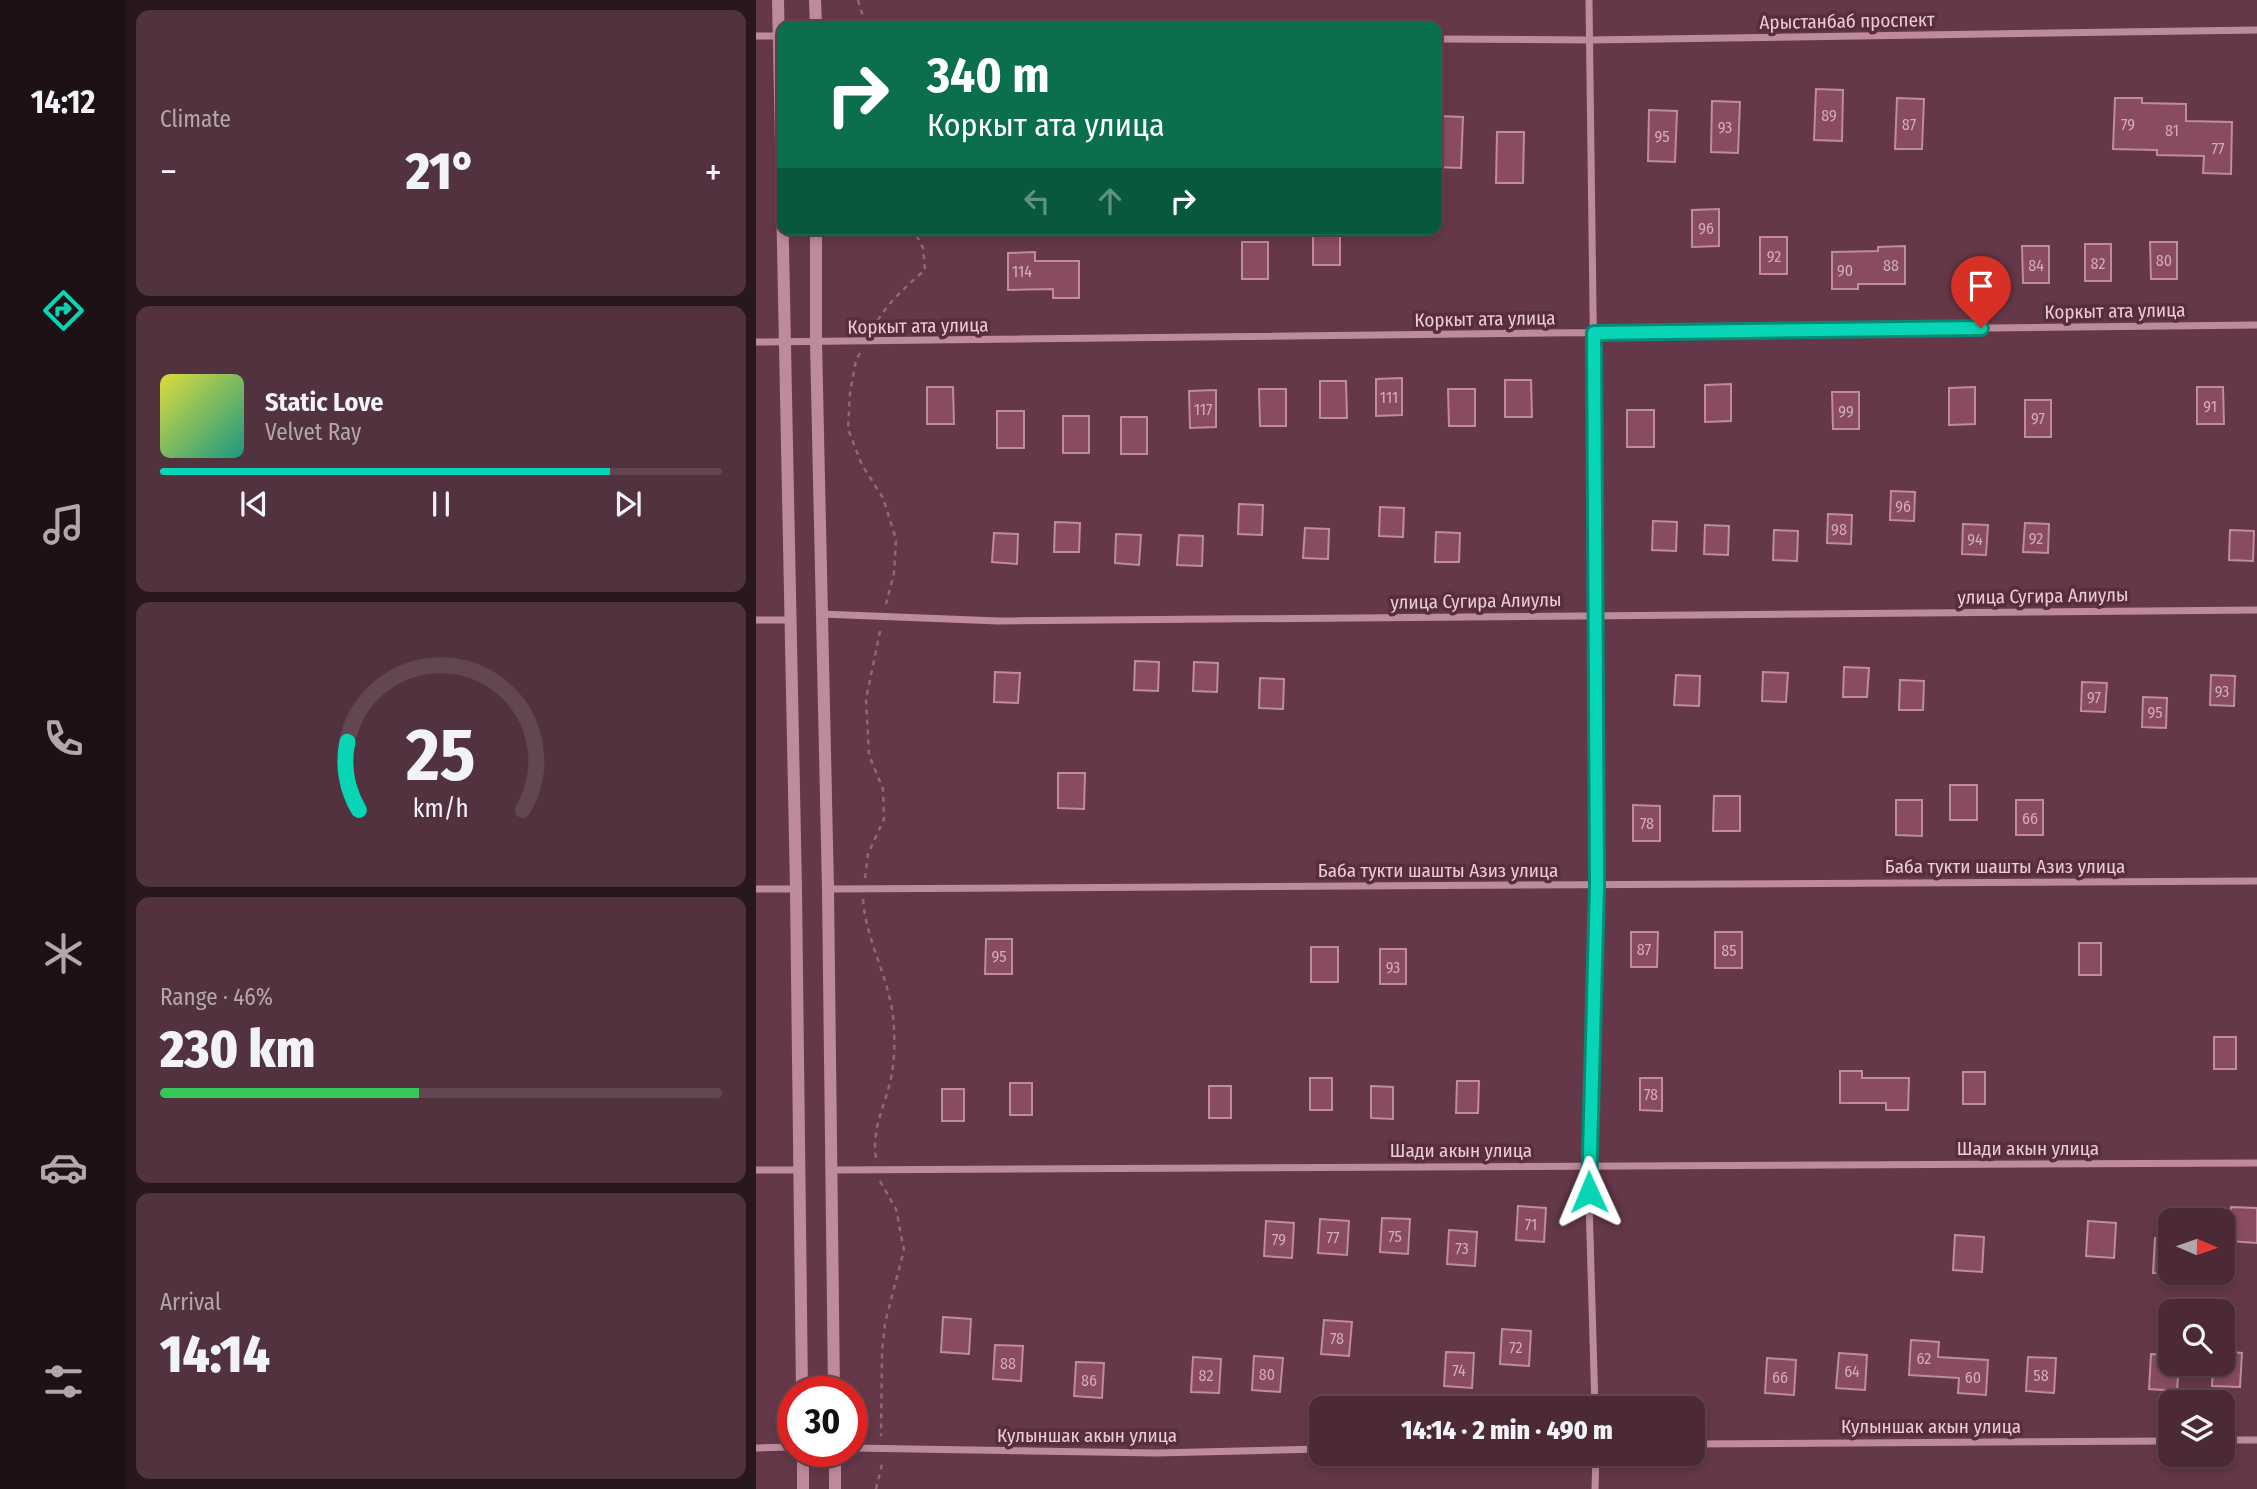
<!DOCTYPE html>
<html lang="en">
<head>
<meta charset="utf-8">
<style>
	:root { --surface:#4b2a36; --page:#52323e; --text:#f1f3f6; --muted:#b2a7ad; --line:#624651; --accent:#08d5b5 }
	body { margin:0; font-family:"Fira Sans Condensed",sans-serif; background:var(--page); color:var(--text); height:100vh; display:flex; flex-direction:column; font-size:26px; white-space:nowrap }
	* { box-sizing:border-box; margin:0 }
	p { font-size:23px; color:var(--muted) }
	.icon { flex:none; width:38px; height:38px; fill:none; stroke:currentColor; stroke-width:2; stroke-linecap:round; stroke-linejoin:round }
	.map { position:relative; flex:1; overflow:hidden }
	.sheet { display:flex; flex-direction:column; gap:10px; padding:10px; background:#29171e; width:630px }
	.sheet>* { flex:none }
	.top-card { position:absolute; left:21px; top:21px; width:665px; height:214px; border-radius:14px; box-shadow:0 4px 10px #0003,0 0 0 2px var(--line); background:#0b6e4f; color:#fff; overflow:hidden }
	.needle { width:46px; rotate:92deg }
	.controls { position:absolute; left:1402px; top:1208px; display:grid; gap:14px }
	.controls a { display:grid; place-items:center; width:77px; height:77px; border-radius:14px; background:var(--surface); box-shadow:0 4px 10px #0003,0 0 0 2px var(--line); font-size:35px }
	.speed { position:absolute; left:21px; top:1376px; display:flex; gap:14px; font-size:35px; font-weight:700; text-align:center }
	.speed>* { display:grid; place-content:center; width:91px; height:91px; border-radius:50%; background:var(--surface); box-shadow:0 4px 10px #0003,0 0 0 2px var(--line); line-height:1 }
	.speed .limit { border:10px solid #d22; background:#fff; color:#111 }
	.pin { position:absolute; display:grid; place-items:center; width:60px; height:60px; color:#fff; margin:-72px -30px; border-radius:50% 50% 50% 0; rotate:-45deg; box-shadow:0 0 7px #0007 }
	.pin .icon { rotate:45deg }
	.me { position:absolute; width:77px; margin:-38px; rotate:359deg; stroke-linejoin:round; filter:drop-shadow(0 0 5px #0008) }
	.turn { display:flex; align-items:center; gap:24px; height:147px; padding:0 35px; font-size:32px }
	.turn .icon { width:91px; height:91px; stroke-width:2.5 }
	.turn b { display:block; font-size:49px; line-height:60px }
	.lanes { display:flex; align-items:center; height:66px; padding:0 35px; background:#0003; justify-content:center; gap:35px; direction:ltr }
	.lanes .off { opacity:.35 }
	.big { font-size:52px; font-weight:800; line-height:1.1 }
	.sheet .widget { flex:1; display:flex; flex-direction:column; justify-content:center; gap:10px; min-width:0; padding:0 24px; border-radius:14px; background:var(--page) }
	.sheet .dial { align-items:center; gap:0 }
	.dial svg { height:182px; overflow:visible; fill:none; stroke:var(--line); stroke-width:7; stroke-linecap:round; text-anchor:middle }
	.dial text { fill:var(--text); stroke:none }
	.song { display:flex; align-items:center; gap:21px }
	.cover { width:84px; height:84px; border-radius:10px; background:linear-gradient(135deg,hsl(60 70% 55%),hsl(170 70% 35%)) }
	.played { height:7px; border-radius:4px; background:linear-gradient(90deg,var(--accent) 80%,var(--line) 80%) }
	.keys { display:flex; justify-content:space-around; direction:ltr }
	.heat { display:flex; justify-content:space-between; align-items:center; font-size:38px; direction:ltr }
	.charge { height:10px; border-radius:5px; background:linear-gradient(90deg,#34c759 46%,var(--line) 0) }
	.trip { position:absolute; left:553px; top:1396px; width:396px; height:70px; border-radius:14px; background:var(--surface); box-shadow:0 4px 10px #0003,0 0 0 2px var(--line); font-weight:800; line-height:70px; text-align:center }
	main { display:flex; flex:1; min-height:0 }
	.tab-bar { display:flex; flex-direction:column; width:126px; justify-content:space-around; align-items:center; background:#1e1116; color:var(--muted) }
	.tab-bar .icon { width:49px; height:49px }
	.tab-bar .active { color:var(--accent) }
	.tab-bar b { font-size:32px; color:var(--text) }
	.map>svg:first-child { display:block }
	.building { fill:#884b62; stroke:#bf8b9d; stroke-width:2 }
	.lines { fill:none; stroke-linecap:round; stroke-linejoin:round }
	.path { stroke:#8f6876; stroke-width:2.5; stroke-dasharray:5 5; stroke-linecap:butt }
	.minor { stroke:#be8b9c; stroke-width:7 }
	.tertiary { stroke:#be8b9c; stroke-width:12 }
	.route-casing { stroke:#058a76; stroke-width:18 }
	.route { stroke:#08d5b5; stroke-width:12 }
	.labels { text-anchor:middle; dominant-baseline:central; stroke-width:7; stroke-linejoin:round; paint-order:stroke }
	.number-label { font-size:16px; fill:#d1acb8 }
	.street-label { font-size:19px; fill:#e9cdd5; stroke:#592d3e }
</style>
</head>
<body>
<main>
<nav class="tab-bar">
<b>14:12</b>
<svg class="icon active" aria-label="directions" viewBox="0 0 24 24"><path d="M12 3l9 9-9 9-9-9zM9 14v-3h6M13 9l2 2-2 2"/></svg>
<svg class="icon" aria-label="music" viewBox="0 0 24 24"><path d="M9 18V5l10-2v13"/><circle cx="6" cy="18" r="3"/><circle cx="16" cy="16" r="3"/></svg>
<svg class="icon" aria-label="phone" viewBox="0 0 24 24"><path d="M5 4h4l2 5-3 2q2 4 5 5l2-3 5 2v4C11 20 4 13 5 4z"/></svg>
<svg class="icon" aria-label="climate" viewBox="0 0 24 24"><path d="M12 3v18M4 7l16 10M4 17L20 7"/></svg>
<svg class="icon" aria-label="car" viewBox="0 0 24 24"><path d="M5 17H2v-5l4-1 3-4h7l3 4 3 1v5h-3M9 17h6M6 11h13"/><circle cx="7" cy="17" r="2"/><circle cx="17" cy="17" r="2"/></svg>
<svg class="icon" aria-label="filters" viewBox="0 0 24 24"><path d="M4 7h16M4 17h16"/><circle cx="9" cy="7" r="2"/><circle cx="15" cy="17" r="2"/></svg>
</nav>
<section class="sheet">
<div class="widget"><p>Climate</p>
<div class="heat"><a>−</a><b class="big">21°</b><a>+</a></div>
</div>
<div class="widget">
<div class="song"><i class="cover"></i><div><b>Static Love</b><p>Velvet Ray</p></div></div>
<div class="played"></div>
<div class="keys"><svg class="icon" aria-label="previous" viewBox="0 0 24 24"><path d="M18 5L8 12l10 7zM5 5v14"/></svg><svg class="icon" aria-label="pause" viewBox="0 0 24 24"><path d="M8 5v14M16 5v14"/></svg><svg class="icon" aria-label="next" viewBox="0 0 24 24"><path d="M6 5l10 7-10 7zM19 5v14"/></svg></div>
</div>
<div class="widget dial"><svg viewBox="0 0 100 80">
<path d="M14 69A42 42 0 1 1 86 69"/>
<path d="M14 69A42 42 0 0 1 9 39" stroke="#08d5b5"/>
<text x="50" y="56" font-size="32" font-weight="700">25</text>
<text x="50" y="72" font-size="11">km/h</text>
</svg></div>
<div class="widget"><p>Range · 46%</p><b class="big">230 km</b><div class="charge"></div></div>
<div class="widget"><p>Arrival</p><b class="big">14:14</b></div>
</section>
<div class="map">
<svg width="1501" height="1489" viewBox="0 0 1501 1489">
	<rect width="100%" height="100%" fill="#643848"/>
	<!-- building -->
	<path class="building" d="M1060 89 1087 90 1086 141 1058 140Z
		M1141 98 1168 99 1166 149H1139Z
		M1359 98H1386V103L1430 104V121L1476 122 1475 174 1447 173 1448 156 1401 155V150L1357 149Z
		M956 101 984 102 982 153 955 152Z
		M893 110 921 111 919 162 892 161Z
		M681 116 707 117 705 168 681 167Z
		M741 132H768L767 183H740Z
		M963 209V246L936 247V210Z
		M557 229H584V265H557Z
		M1004 237H1031V274H1004Z
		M486 242H512V279H486Z
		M1394 242H1421V279H1395Z
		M1329 244H1355V281H1329Z
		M1149 246V284H1102V289H1076V252L1122 251V247Z
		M1266 246H1293V283H1267Z
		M279 252V261H323V298H297V289L252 290V253Z
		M646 378V415L620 416V379Z
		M749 380H775L776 417H749Z
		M564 381H590L591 418H564Z
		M975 384V421L949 422V385Z
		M171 387H197L198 424H171Z
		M1219 387V424L1193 425V388Z
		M1441 387H1467L1468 424H1441Z
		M503 389H530V426H504Z
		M692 389H719V426H693Z
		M460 390V427L434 428 433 391Z
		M1076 392H1103V429H1077Z
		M1269 400H1295V437H1269Z
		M871 410H898V447H871Z
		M241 411H268V448H241Z
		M307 416H333V453H307Z
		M365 417H391V454H365Z
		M1135 491 1159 492 1158 521 1134 520Z
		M483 504 507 505 506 535 482 534Z
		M624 507 648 508 647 537 623 536Z
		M1072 514 1096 515 1095 544 1071 543Z
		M897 521 921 522 920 551 896 550Z
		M299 522 324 523 323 552H298Z
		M1269 523 1293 524 1292 553 1267 552Z
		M1207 524 1232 525 1230 555 1206 554Z
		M949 525 973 526 972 555 948 554Z
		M549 528 573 529 572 559 547 558Z
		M1018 530 1042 531 1041 561 1017 560Z
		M1474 530 1498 531 1497 561 1473 560Z
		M680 532 704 533 703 562H679Z
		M238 533 262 534 261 564 236 562Z
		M360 534 385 535 383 565 359 563Z
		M423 535 447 536 446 566 421 565Z
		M379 661 403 662 402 691 378 690Z
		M438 662 462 663 461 692 437 691Z
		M1088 667 1113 668 1111 697H1087Z
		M239 672 264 673 262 703 238 702Z
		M1007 672 1032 673 1030 702 1006 701Z
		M920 675 944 676 943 706 918 705Z
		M1455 675 1479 676 1478 706 1454 705Z
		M504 678 528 679 527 709 503 708Z
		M1144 680 1168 681 1167 710H1143Z
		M1326 682 1351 683 1349 712 1325 711Z
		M1387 697 1411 698 1410 728 1386 727Z
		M302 773H329L328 809 302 808Z
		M1194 785H1221V820H1194Z
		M958 796H984V831H957Z
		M1140 800H1166V836L1140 835Z
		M1260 800H1287V835H1260Z
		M877 805 904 806V841H877Z
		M875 932H902L901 967H875Z
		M959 932H986V968H959Z
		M230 939H256V974H229Z
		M1323 943H1345V975H1323Z
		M555 947H582V982H555Z
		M624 949H650V984H624Z
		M1458 1037H1480V1069H1458Z
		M1084 1071H1106V1078H1153L1152 1110H1130V1103H1084Z
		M1207 1072H1229V1104H1207Z
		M554 1078H576V1110H554Z
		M884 1078H906V1111L884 1110Z
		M701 1081H723L722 1113H700Z
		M254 1083H276V1115H254Z
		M453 1086H475V1118H453Z
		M615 1086 637 1087V1119L615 1118Z
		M186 1089H208V1121H186Z
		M762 1206 790 1208 788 1242 760 1240Z
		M1475 1207 1501 1208V1243L1473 1241Z
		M626 1218 654 1219 652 1254 624 1252Z
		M564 1219 593 1221 591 1255 562 1253Z
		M510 1221 538 1223 536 1258 508 1256Z
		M1332 1221 1360 1223 1358 1258 1330 1256Z
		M693 1230 721 1232 719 1266 691 1264Z
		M1199 1235 1228 1237 1226 1272 1197 1270Z
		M1399 1238 1414 1239V1274L1397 1273Z
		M187 1317 215 1319 213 1354 185 1352Z
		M568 1320 596 1322 593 1356 565 1354Z
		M746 1329 775 1331 773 1366 744 1364Z
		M1155 1340 1183 1342 1182 1357 1232 1360 1230 1395 1202 1393 1203 1378 1153 1375Z
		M239 1345 267 1346 265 1381 237 1379Z
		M1466 1351 1486 1353 1484 1387 1456 1386 1457 1363H1466Z
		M690 1352 718 1353 716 1388 688 1386Z
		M1083 1353 1111 1355 1109 1390 1080 1388Z
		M1395 1354 1414 1355V1363H1423L1421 1391 1393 1389Z
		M498 1356 527 1358 524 1392 496 1390Z
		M437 1357 465 1359 463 1393 435 1392Z
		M1272 1357 1300 1358 1298 1393 1270 1391Z
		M1011 1358 1040 1360 1038 1395 1009 1393Z
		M320 1362 348 1363 346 1398 318 1396Z"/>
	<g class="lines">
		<!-- path -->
		<path class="path" d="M102 0 110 26
			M117 329C129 305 148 288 169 270L167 248 157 229
			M104 353 100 360 94 393 92 429 106 465 127 498 140 539 138 573 130 604
			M109 878 112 854 128 819 127 789 113 755 110 699 125 627
			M107 899C110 944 137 983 138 1030 139 1044 138 1060 136 1073 131 1103 115 1127 120 1158
			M124 1181 140 1209 148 1250 129 1323 126 1352 125 1436
			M120 1489 127 1460"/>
		<!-- minor -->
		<path class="minor" d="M833 0 841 616V885L832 1165 839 1409
			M0 36H23
			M681 39 834 40 1501 30
			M0 342 1501 325
			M65 614 243 621 1501 610
			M0 620H34
			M0 889H40
			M72 889 1501 881
			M0 1170H42
			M77 1170 1501 1163
			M1466 1440H1501
			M936 1444 1414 1441
			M0 1448 37 1447
			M96 1448 401 1453 565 1449
			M839 1489 840 1454"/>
		<!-- tertiary -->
		<path class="tertiary" d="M22 0 40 889 46 1391
			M59 0 60 26
			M60 229V342L72 889 78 1391
			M47 1451V1489
			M79 1451V1489"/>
	</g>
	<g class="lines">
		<!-- route casing -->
		<g class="route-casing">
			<path id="route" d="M833 1192 841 885 838 333 1225 328"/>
		</g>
		<!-- route -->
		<use href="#route" class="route"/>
	</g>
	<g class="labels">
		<!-- number labels -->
		<g class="number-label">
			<text x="1073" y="115">89</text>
			<text x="1153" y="124">87</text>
			<text x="1372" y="124">79</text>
			<text x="969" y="127">93</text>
			<text x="1416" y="130">81</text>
			<text x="906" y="136">95</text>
			<text x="1462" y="148">77</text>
			<text x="950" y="228">96</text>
			<text x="1018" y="256">92</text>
			<text x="1408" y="260">80</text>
			<text x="1342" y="263">82</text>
			<text x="1135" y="265">88</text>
			<text x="1280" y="265">84</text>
			<text x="1089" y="270">90</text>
			<text x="266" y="271">114</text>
			<text x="633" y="397">111</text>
			<text x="1454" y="406">91</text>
			<text x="447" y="409">117</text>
			<text x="1090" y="411">99</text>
			<text x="1282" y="418">97</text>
			<text x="1147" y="506">96</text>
			<text x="1083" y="529">98</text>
			<text x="1280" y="538">92</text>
			<text x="1219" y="539">94</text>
			<text x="1466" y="691">93</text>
			<text x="1338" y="697">97</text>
			<text x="1399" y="712">95</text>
			<text x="1274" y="818">66</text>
			<text x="891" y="823">78</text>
			<text x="888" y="949">87</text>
			<text x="973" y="950">85</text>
			<text x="243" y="956">95</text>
			<text x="637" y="967">93</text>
			<text x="895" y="1094">78</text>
			<text x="775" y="1224">71</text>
			<text x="639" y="1236">75</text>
			<text x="577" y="1237">77</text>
			<text x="523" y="1239">79</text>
			<text x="706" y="1248">73</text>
			<text x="581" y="1338">78</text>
			<text x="760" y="1347">72</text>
			<text x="1168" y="1358">62</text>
			<text x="252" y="1363">88</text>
			<text x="703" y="1370">74</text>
			<text x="1096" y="1371">64</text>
			<text x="511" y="1374">80</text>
			<text x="450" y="1375">82</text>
			<text x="1285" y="1375">58</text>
			<text x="1024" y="1377">66</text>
			<text x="1217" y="1377">60</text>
			<text x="333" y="1380">86</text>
		</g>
		<!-- street labels -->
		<g class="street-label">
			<text transform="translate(1091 21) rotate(-1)">Арыстанбаб проспект</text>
			<text transform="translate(1359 311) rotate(-1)">Коркыт ата улица</text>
			<text transform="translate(729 319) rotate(-1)">Коркыт ата улица</text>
			<text transform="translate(162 326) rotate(-1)">Коркыт ата улица</text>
			<text transform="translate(1287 596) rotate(-1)">улица Сугира Алиулы</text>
			<text transform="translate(720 601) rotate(-1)">улица Сугира Алиулы</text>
			<text x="1249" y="866">Баба тукти шашты Азиз улица</text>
			<text x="682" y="870">Баба тукти шашты Азиз улица</text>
			<text x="1272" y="1148">Шади акын улица</text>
			<text x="705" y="1150">Шади акын улица</text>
			<text x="1175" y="1426">Кулыншак акын улица</text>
			<text x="331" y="1435">Кулыншак акын улица</text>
		</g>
	</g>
</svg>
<div class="controls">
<a><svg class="needle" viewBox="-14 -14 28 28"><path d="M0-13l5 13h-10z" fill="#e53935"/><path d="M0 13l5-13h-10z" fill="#b2a7ad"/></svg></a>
<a><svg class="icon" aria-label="search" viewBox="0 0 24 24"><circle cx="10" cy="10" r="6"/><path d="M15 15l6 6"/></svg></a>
<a><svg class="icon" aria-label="layers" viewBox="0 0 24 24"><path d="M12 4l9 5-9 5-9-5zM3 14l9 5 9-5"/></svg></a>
</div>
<div class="speed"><div class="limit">30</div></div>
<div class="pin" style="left:1225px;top:328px;background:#d93025"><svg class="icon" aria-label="arrive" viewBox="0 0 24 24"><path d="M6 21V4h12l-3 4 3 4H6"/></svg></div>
<svg class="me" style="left:833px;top:1192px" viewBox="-20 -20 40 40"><path d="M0-17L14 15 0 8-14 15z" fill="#08d5b5" stroke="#fff" stroke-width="4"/></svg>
<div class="trip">14:14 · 2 min · 490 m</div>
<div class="top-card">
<div class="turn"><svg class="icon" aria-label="right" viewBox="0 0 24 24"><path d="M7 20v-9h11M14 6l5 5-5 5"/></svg><div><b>340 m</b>Коркыт ата улица</div></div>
<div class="lanes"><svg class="icon off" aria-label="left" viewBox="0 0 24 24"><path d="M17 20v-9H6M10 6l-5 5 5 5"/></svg><svg class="icon off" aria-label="ahead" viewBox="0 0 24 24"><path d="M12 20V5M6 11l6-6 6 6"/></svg><svg class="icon" aria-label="right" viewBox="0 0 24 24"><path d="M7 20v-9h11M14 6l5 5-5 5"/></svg></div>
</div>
</div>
</main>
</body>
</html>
